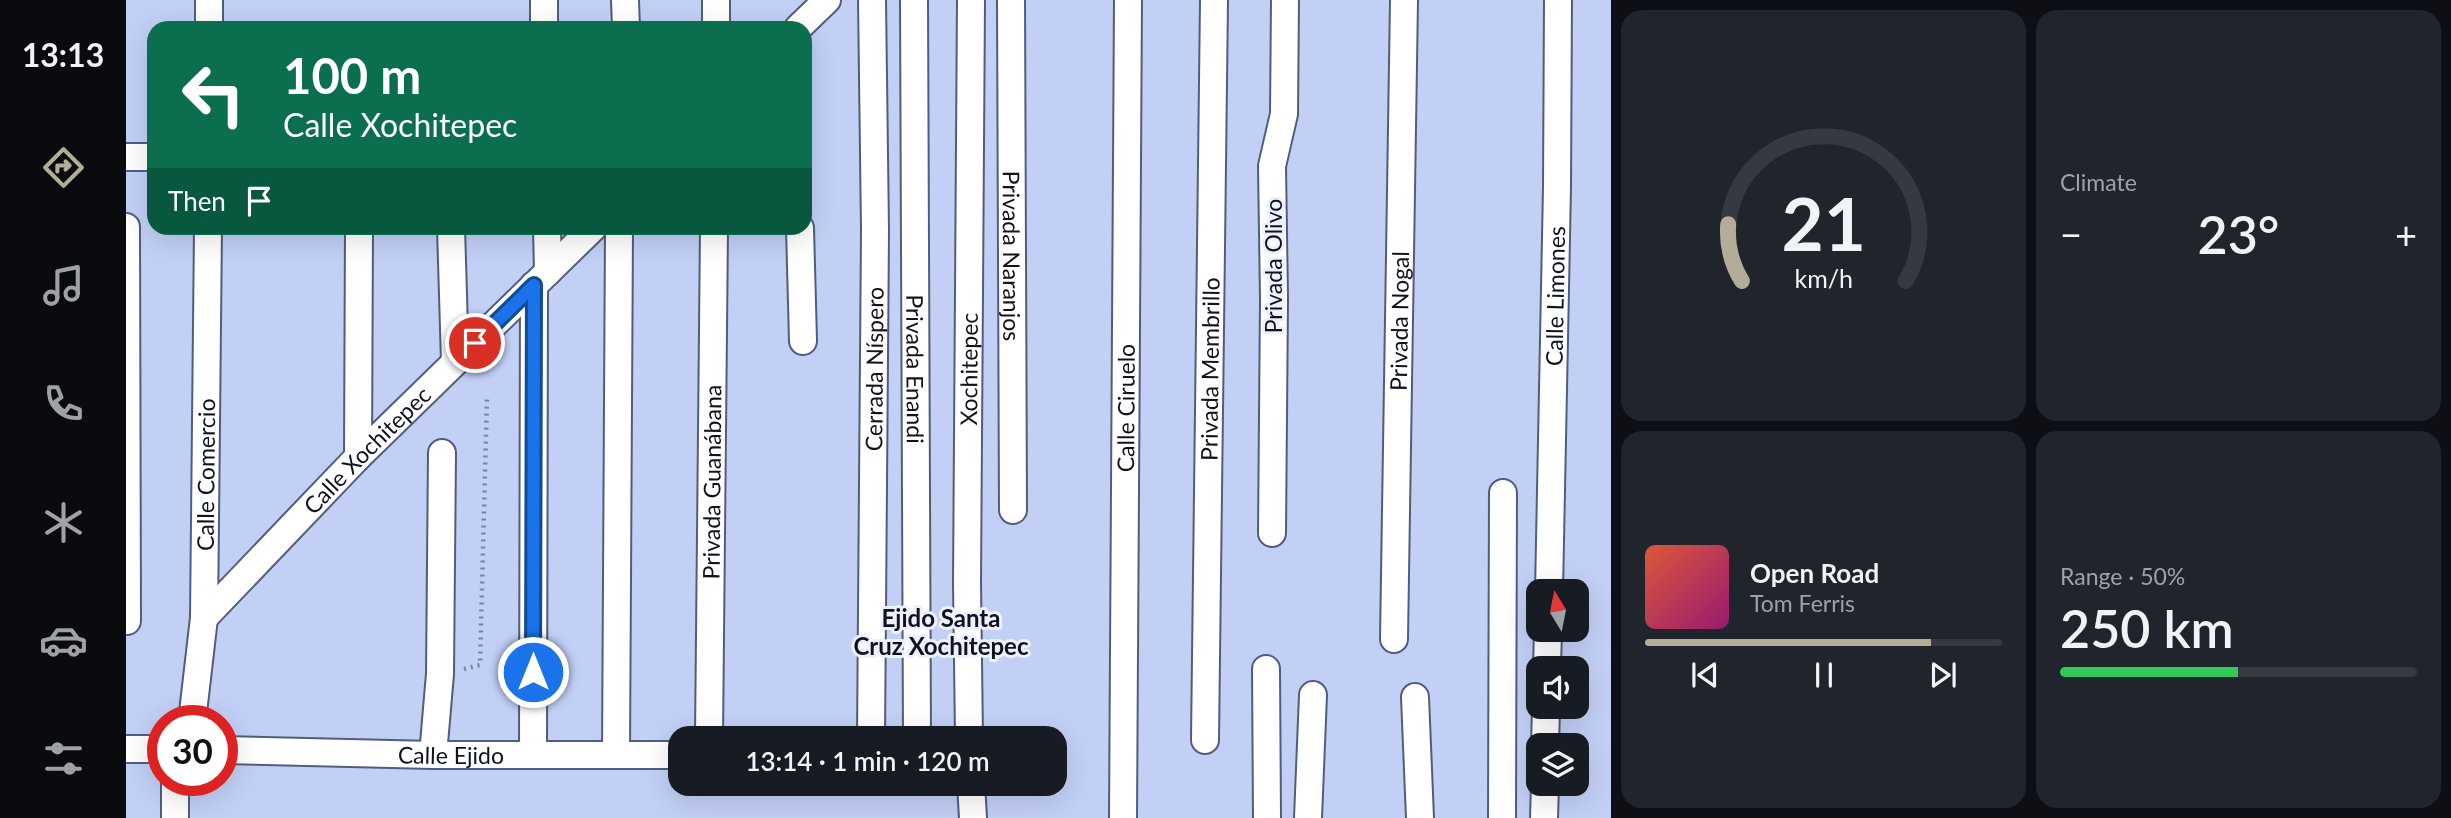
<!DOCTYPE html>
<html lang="en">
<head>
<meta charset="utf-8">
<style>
	:root { --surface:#171b24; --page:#20242c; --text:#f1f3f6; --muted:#9ea1a6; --line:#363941; --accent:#b3ac97 }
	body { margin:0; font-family:Lato,sans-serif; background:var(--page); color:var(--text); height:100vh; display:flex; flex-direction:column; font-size:26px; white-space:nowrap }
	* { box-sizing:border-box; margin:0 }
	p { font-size:23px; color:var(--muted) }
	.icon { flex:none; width:38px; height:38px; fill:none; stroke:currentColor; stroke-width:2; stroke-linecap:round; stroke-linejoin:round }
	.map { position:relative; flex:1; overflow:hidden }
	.details { display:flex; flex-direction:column; gap:10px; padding:10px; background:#0d0f14; width:840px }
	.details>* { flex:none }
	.top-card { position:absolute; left:21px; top:21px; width:665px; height:214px; border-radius:21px; box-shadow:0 7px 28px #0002; background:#0b6e4f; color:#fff; overflow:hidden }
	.needle { width:46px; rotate:350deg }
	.controls { position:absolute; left:1400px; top:579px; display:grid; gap:14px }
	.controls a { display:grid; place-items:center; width:63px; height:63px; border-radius:14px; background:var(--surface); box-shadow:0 7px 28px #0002; font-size:35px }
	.speed { position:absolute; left:21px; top:705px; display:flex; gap:14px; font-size:35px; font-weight:700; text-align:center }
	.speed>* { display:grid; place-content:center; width:91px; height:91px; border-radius:50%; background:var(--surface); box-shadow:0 7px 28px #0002; line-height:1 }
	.speed .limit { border:10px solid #d22; background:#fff; color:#111 }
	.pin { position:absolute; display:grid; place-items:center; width:60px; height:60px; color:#fff; margin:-30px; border:4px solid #fff; border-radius:50%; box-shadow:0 2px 7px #0007 }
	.me { position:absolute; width:77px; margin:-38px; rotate:0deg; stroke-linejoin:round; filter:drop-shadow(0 0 5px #0008) }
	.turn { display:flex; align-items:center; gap:24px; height:147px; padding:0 21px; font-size:32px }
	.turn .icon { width:91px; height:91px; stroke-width:2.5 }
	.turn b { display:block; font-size:49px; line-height:60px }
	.then { display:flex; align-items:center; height:66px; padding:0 21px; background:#0003; gap:14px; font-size:26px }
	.big { font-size:52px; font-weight:600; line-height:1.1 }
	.details .card { flex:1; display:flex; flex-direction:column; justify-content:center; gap:10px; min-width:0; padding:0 24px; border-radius:21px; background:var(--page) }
	.details .dial { align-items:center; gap:0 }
	.dial svg { height:182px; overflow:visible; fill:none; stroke:var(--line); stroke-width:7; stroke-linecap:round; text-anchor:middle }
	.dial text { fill:var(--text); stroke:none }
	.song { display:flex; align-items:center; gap:21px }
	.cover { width:84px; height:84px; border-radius:10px; background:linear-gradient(135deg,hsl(10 70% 55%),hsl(320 70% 35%)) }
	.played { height:7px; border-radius:4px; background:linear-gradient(90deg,var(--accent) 80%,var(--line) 80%) }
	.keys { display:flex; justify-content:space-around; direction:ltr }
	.heat { display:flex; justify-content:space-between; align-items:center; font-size:38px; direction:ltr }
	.charge { height:10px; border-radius:5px; background:linear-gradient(90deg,#34c759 50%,var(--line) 0) }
	.details .tiles { flex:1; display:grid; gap:10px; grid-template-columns:repeat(2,1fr) }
	.trip { position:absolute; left:542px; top:726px; width:399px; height:70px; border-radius:21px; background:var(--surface); box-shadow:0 7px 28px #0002; font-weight:600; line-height:70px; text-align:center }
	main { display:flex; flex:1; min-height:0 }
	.tab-bar { display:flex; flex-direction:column; width:126px; justify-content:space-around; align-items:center; background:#090b0e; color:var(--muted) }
	.tab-bar .icon { width:49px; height:49px }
	.tab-bar .active { color:var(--accent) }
	.tab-bar b { font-size:32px; color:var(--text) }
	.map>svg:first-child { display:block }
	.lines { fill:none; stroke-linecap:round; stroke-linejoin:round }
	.minor-casing { stroke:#525d7e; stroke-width:30 }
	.path { stroke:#7a84a0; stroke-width:4.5; stroke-dasharray:2 5; stroke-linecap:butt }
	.minor { stroke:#fff; stroke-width:26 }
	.route-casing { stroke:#114b97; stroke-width:18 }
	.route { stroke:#1a73e8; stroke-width:12 }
	.labels { text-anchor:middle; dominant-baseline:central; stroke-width:6; stroke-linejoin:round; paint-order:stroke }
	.street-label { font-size:23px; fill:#0f1320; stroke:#edf1fd }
	.neighbourhood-label { font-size:24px; font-weight:bold; fill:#0f1320; stroke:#edf1fd }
</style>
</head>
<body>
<main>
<nav class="tab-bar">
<b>13:13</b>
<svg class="icon active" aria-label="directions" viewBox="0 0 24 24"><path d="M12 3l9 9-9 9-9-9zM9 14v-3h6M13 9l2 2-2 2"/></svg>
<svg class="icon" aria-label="music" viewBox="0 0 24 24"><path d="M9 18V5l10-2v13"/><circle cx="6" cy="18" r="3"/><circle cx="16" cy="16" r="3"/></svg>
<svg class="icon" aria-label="phone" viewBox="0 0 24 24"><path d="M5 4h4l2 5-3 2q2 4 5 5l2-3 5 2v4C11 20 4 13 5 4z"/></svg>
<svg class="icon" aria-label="climate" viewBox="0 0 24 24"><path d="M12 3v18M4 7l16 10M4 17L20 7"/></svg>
<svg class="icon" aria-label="car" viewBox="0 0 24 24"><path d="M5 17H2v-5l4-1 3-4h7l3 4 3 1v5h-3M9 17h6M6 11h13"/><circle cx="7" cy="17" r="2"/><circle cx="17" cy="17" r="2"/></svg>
<svg class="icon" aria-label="filters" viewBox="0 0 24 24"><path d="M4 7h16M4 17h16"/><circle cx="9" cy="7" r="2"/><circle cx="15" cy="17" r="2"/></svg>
</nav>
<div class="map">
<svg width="1485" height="818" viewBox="0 0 1485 818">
	<rect width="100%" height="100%" fill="#c2d0f6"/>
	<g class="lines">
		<!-- minor casing -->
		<g class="minor-casing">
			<g id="minor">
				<path d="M418 0V28"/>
				<path d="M499 0 500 28"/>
				<path id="s1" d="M788 0 791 738"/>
				<path id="s2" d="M885 0 887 510"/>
				<path d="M83 28V0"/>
				<path d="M590 28V0"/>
				<path d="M672 28 701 0"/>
				<path d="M0 157H28"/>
				<path d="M0 227 1 621"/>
				<path d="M325 228 329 362"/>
				<path d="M421 228 422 272"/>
				<path d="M674 228 677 341"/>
				<path d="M232 457 233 228"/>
				<path d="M1146 533 1148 299 1146 166 1158 114 1159 0"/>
				<path id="s3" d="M1423 592 1431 187 1432 0"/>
				<path id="s4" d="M78 618 232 457 467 228"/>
				<path id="s5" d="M1268 639 1278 0"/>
				<path d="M1421 668 1422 630"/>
				<path d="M1140 669 1141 818"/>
				<path d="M1289 697 1294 818"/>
				<path id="s6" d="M66 721 78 618 82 228"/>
				<path id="s7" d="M583 738 588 228"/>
				<path id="s8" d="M745 738 749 230 746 0"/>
				<path id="s9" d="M843 738 841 583 845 0"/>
				<path id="s10" d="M1079 740 1088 0"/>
				<path d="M1419 746 1420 707"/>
				<path d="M0 749H37"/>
				<path id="s11" d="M96 750 307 755H555"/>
				<path d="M307 755 314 674 316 453"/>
				<path d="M407 755 408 285"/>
				<path d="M490 755 493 228"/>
				<path d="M49 780V818"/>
				<path d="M845 784 847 818"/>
				<path id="s12" d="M997 818 1002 0"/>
				<path d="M1182 818 1187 695"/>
				<path d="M1376 818 1377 493"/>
				<path d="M1418 818 1419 784"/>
			</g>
		</g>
		<!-- path -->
		<path class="path" d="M338 669 354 665 361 396"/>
		<!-- minor -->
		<use href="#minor" class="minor"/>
	</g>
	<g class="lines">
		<!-- route casing -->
		<g class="route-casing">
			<path id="route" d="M349 343 408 285 407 672"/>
		</g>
		<!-- route -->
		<use href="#route" class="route"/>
	</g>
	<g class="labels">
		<!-- street labels -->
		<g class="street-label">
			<text stroke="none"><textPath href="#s2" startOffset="256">Privada Naranjos</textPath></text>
			<text transform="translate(1147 266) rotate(-90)">Privada Olivo</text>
			<text stroke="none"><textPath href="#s3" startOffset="296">Calle Limones</textPath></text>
			<text stroke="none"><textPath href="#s5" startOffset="318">Privada Nogal</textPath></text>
			<text stroke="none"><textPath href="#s8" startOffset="369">Cerrada Níspero</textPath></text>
			<text stroke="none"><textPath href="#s1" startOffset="369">Privada Enandi</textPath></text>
			<text stroke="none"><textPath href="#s9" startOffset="369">Xochitepec</textPath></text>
			<text stroke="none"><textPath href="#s10" startOffset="371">Privada Membrillo</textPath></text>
			<text stroke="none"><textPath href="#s12" startOffset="410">Calle Ciruelo</textPath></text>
			<text stroke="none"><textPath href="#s4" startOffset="234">Calle Xochitepec</textPath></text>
			<text stroke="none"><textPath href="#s6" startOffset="247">Calle Comercio</textPath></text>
			<text stroke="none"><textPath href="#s7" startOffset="256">Privada Guanábana</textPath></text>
			<text stroke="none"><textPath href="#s11" startOffset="229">Calle Ejido</textPath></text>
		</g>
		<!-- neighbourhood labels -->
		<g class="neighbourhood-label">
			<text x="815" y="617">Ejido Santa<tspan x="815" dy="28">Cruz Xochitepec</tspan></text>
		</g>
	</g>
</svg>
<div class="controls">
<a><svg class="needle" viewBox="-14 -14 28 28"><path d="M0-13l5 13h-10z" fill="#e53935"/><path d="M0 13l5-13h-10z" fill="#9ea1a6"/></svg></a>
<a><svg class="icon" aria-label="sound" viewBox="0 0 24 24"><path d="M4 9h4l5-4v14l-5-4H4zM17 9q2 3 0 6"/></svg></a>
<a><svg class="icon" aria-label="layers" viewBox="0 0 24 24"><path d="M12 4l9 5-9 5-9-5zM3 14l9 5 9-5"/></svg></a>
</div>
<div class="speed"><div class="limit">30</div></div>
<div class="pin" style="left:349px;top:343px;background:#d93025"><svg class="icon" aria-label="arrive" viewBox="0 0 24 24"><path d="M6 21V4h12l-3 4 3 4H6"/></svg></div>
<svg class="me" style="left:407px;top:672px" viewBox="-20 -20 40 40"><circle r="17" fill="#1a73e8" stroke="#fff" stroke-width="3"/><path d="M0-11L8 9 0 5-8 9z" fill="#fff"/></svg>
<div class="trip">13:14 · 1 min · 120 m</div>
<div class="top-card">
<div class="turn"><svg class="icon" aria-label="left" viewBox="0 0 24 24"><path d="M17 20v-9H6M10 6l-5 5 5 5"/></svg><div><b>100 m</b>Calle Xochitepec</div></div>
<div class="then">Then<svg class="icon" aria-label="arrive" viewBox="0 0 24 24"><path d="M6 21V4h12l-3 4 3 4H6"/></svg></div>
</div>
</div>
<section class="details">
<div class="tiles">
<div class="card dial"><svg viewBox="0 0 100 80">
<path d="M14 69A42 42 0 1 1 86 69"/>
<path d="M14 69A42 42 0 0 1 8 44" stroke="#b3ac97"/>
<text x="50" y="56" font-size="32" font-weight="700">21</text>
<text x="50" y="72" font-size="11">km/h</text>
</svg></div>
<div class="card"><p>Climate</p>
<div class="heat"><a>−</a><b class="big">23°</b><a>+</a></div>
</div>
<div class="card">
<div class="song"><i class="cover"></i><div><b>Open Road</b><p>Tom Ferris</p></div></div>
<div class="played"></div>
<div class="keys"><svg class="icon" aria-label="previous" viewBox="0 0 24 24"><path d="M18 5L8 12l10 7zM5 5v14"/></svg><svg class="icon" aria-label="pause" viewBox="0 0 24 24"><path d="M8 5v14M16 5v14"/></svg><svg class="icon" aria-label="next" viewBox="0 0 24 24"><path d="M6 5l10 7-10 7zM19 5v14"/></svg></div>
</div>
<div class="card"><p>Range · 50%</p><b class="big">250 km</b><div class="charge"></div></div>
</div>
</section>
</main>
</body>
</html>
